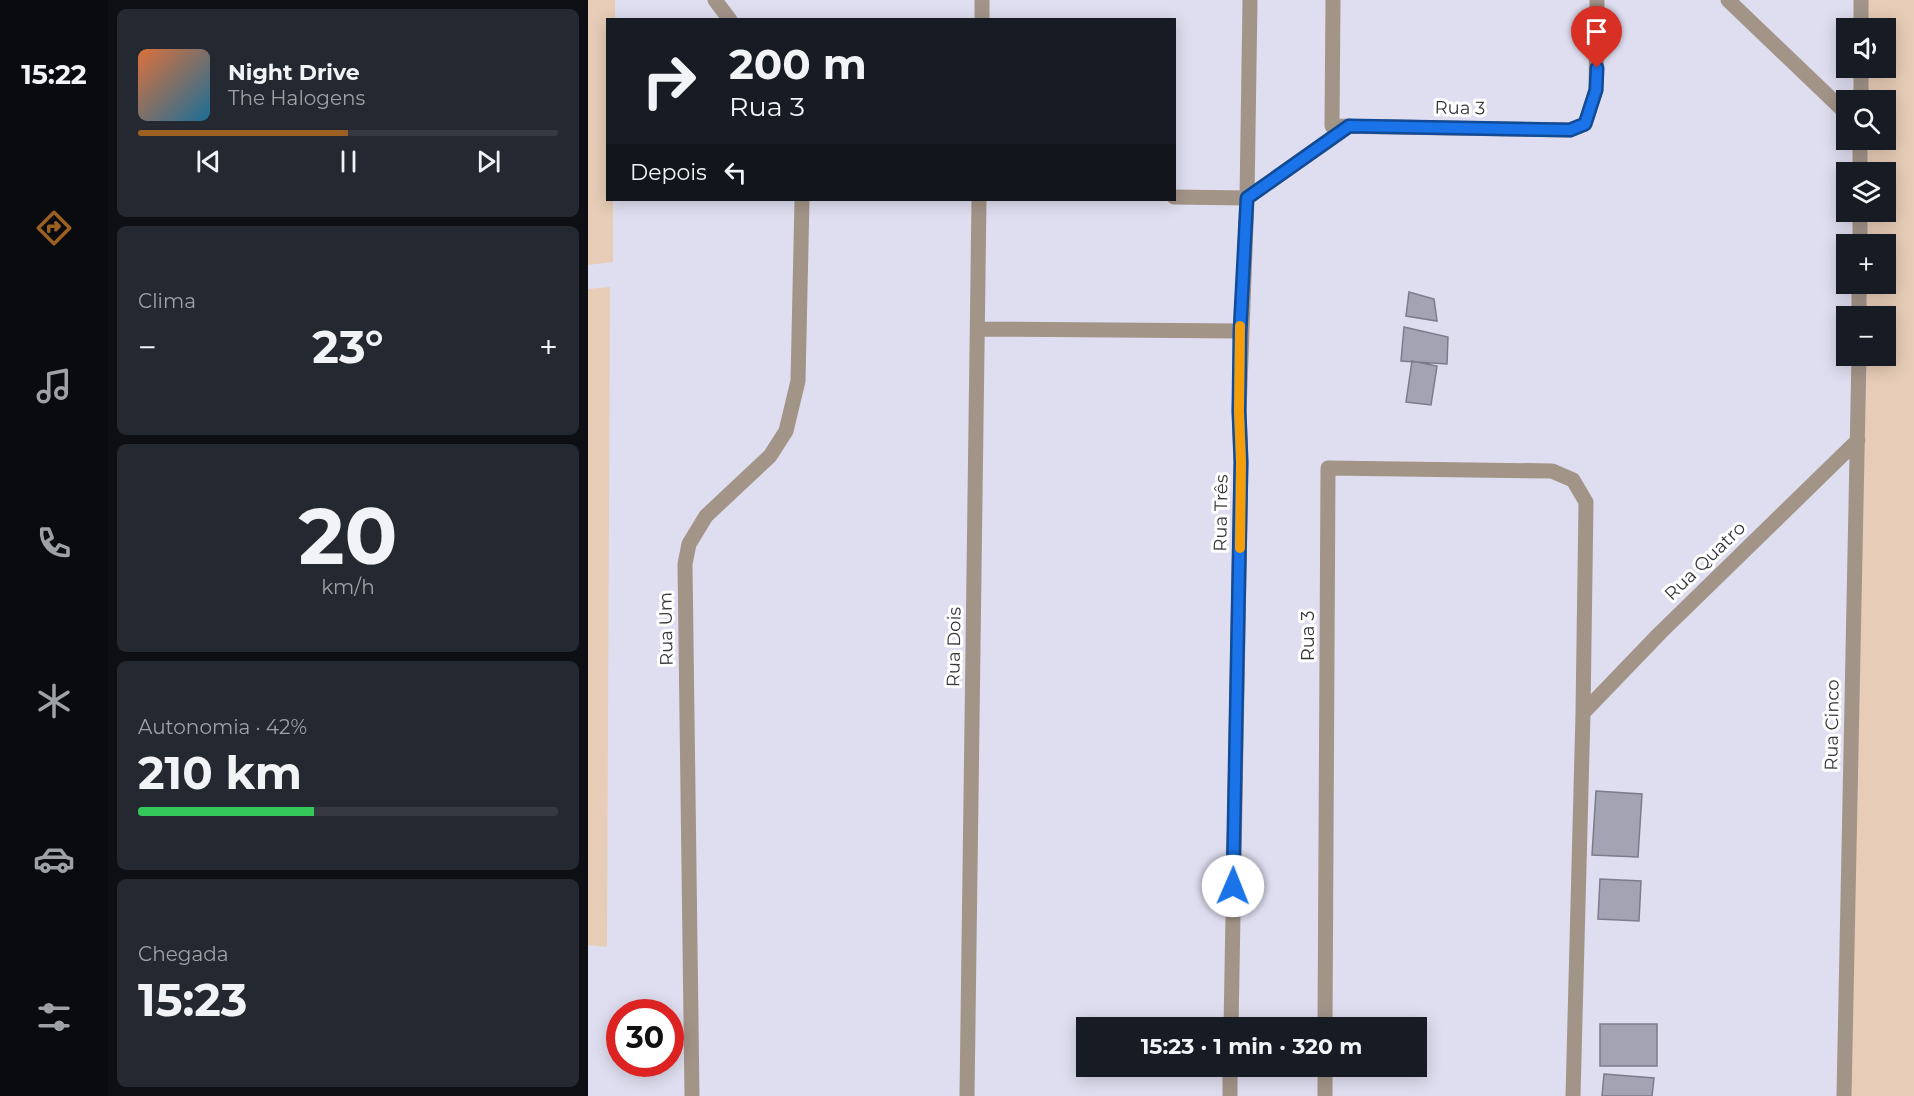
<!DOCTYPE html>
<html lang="pt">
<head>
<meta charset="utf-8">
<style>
	:root { --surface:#171b24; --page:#242831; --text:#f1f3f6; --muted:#9ea1a6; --line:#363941; --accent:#9c6021 }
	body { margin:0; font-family:Montserrat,sans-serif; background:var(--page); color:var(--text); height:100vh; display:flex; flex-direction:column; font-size:22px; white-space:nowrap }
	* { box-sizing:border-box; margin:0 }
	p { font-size:20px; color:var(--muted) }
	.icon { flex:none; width:33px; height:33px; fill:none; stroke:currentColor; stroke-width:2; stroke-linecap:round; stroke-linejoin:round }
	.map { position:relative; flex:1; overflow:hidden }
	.sheet { display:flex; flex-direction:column; gap:9px; padding:9px; background:#0d0f14; width:480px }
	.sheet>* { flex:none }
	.banner { position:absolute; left:18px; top:18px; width:570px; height:183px; border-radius:0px; box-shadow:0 3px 15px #0003; background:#171b24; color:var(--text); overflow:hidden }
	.tools { position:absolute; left:1248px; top:18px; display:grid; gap:12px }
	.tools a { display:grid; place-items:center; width:60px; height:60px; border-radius:0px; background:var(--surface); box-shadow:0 3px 15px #0003; font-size:30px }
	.speed { position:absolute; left:18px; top:999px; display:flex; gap:12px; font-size:30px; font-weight:700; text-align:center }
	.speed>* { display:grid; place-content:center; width:78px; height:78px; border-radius:50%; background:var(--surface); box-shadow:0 3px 15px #0003; line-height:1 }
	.speed .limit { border:9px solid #d22; background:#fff; color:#111 }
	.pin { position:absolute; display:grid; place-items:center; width:51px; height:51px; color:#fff; margin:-62px -26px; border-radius:50% 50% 50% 0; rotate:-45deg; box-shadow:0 0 6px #0007 }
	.pin .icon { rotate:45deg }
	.me { position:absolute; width:66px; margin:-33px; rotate:1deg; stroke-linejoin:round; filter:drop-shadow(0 0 4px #0008) }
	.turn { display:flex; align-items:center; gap:21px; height:126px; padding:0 24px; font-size:27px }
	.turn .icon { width:78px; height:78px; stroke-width:2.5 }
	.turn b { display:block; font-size:42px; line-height:51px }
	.then { display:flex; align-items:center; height:57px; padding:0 24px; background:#0003; gap:12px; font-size:22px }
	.big { font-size:45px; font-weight:700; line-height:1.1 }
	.sheet .tile { flex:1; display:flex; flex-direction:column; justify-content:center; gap:9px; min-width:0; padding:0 21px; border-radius:9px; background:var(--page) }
	.sheet .dial { align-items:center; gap:0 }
	.dial b { font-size:78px; line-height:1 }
	.song { display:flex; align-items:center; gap:18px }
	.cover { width:72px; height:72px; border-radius:9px; background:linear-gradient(135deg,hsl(20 70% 55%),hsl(200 70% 35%)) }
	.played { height:6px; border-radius:3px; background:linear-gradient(90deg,var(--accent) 50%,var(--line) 50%) }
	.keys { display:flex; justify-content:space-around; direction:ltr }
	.heat { display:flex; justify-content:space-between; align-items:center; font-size:33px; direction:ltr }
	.charge { height:9px; border-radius:4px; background:linear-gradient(90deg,#34c759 42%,var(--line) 0) }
	.trip { position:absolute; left:488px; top:1017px; width:351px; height:60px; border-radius:0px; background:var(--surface); box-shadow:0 3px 15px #0003; font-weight:700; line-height:60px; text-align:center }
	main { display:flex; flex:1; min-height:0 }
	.menu { display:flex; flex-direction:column; width:108px; justify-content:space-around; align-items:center; background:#090b0e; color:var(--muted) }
	.menu .icon { width:42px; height:42px }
	.menu .current { color:var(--accent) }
	.menu b { font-size:27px; color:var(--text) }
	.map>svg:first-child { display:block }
	.green { fill:#e7cdb7 }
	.building { fill:#a4a3b4; stroke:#7c7b8b; stroke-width:1.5 }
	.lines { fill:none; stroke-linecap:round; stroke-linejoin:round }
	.minor { stroke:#a39488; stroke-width:15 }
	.route-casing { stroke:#114b97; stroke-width:15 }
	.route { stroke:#1a73e8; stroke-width:10 }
	.slow { stroke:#f59e0b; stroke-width:10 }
	.labels { text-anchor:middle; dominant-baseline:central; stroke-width:6; stroke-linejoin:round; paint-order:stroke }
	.street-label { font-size:18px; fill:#36363d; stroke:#fff }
</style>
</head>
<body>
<main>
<nav class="menu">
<b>15:22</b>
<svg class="icon current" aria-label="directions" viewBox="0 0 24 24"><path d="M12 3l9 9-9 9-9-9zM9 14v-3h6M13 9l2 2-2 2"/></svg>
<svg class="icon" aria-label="music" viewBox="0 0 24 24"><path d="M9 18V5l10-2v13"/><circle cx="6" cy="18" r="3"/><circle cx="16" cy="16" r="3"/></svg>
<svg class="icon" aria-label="phone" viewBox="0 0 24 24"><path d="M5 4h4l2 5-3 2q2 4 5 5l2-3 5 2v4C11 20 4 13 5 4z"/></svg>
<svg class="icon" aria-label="climate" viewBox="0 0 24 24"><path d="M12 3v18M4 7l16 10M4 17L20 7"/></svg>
<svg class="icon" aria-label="car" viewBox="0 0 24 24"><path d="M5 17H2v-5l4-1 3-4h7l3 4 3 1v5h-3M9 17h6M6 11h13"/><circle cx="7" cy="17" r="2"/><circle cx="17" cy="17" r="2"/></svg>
<svg class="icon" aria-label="filters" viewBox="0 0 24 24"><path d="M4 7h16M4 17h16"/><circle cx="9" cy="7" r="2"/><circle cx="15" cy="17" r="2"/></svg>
</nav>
<section class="sheet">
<div class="tile">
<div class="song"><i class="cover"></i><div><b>Night Drive</b><p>The Halogens</p></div></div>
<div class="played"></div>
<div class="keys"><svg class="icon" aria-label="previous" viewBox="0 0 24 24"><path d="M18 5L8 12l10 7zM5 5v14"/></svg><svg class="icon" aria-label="pause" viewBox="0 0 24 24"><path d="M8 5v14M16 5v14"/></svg><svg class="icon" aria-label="next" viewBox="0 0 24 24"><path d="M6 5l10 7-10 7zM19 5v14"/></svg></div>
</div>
<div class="tile"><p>Clima</p>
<div class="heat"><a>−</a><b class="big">23°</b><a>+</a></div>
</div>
<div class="tile dial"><b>20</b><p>km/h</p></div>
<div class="tile"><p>Autonomia · 42%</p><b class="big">210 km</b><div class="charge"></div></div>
<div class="tile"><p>Chegada</p><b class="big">15:23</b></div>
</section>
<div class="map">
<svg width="1326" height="1096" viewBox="0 0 1326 1096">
	<rect width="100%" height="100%" fill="#dedef0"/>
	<!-- green -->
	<path class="green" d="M0 0H27V19L20 20V200H25V262L0 265Z
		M1277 0H1326V1096H1251L1268 356H1298V316H1269L1270 284H1298V244H1271L1272 212H1298V172H1273V140H1298V100H1274L1275 68H1298V28H1276Z
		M22 287 19 947 0 945V289Z"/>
	<!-- building -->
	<path class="building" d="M821 292 846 299 849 321 818 316Z
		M816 327 860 337 859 364 813 361Z
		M824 361 849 366 843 405 818 402Z
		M1008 791 1054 794 1050 857 1004 855Z
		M1012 879 1053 881 1051 921 1010 919Z
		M1012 1024H1069V1066H1012Z
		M1016 1074 1066 1078 1064 1096H1014Z"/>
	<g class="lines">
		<!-- minor -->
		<path class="minor" d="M127 0 142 20
			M745 0 744 126 982 130 997 124 1008 90 1009 0
			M1140 0 1258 113
			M394 20V0
			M1273 28V0
			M1273 100V68
			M1272 172V140
			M586 197 659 198 761 126
			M1272 244V212
			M1271 316V284
			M390 329 652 331
			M995 713 1072 633 1270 440
			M643 1028 653 462 651 411 659 198 662 0
			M737 1028 740 468 964 471 985 480 998 502 995 713 985 1096
			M104 1096 97 564 101 544 118 516 182 456 198 431 210 381 214 200
			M379 1096 391 200
			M642 1096V1066
			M737 1096V1066
			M1256 1096 1271 356"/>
	</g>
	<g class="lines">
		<!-- route casing -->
		<g class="route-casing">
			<path id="route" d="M645 886 653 462 651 411 652 332 659 198 761 126 982 130 997 124 1008 90 1009 68"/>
		</g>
		<!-- route -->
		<use href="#route" class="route"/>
		<!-- slow -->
		<path class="slow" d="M652 548 653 462 651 411 652 326"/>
	</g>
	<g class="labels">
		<!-- street labels -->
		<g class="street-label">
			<text transform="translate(872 108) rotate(1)">Rua 3</text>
			<text transform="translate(633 513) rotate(-89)">Rua Três</text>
			<text transform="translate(1117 561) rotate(-44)">Rua Quatro</text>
			<text transform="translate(78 629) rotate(-91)">Rua Um</text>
			<text transform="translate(720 636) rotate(-90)">Rua 3</text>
			<text transform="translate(366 647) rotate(-89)">Rua Dois</text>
			<text transform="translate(1244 725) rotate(-89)">Rua Cinco</text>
		</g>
	</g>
</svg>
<div class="tools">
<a><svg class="icon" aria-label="sound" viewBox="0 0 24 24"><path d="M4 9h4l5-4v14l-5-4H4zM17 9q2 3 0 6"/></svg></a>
<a><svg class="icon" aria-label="search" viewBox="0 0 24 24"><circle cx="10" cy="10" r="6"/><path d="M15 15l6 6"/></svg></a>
<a><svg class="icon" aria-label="layers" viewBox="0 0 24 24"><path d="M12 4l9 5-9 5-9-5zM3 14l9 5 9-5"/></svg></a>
<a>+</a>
<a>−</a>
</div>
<div class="speed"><div class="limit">30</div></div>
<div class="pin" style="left:1009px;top:68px;background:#d93025"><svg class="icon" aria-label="arrive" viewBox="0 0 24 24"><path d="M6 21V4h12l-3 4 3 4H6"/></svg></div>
<svg class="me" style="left:645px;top:886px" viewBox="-20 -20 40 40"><circle r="19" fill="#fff"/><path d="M0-13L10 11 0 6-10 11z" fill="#1a73e8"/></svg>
<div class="trip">15:23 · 1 min · 320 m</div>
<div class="banner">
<div class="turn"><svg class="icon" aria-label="right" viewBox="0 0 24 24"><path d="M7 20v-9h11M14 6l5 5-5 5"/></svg><div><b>200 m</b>Rua 3</div></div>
<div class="then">Depois<svg class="icon" aria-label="left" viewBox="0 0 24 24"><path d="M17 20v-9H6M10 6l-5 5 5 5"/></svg></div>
</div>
</div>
</main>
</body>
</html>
